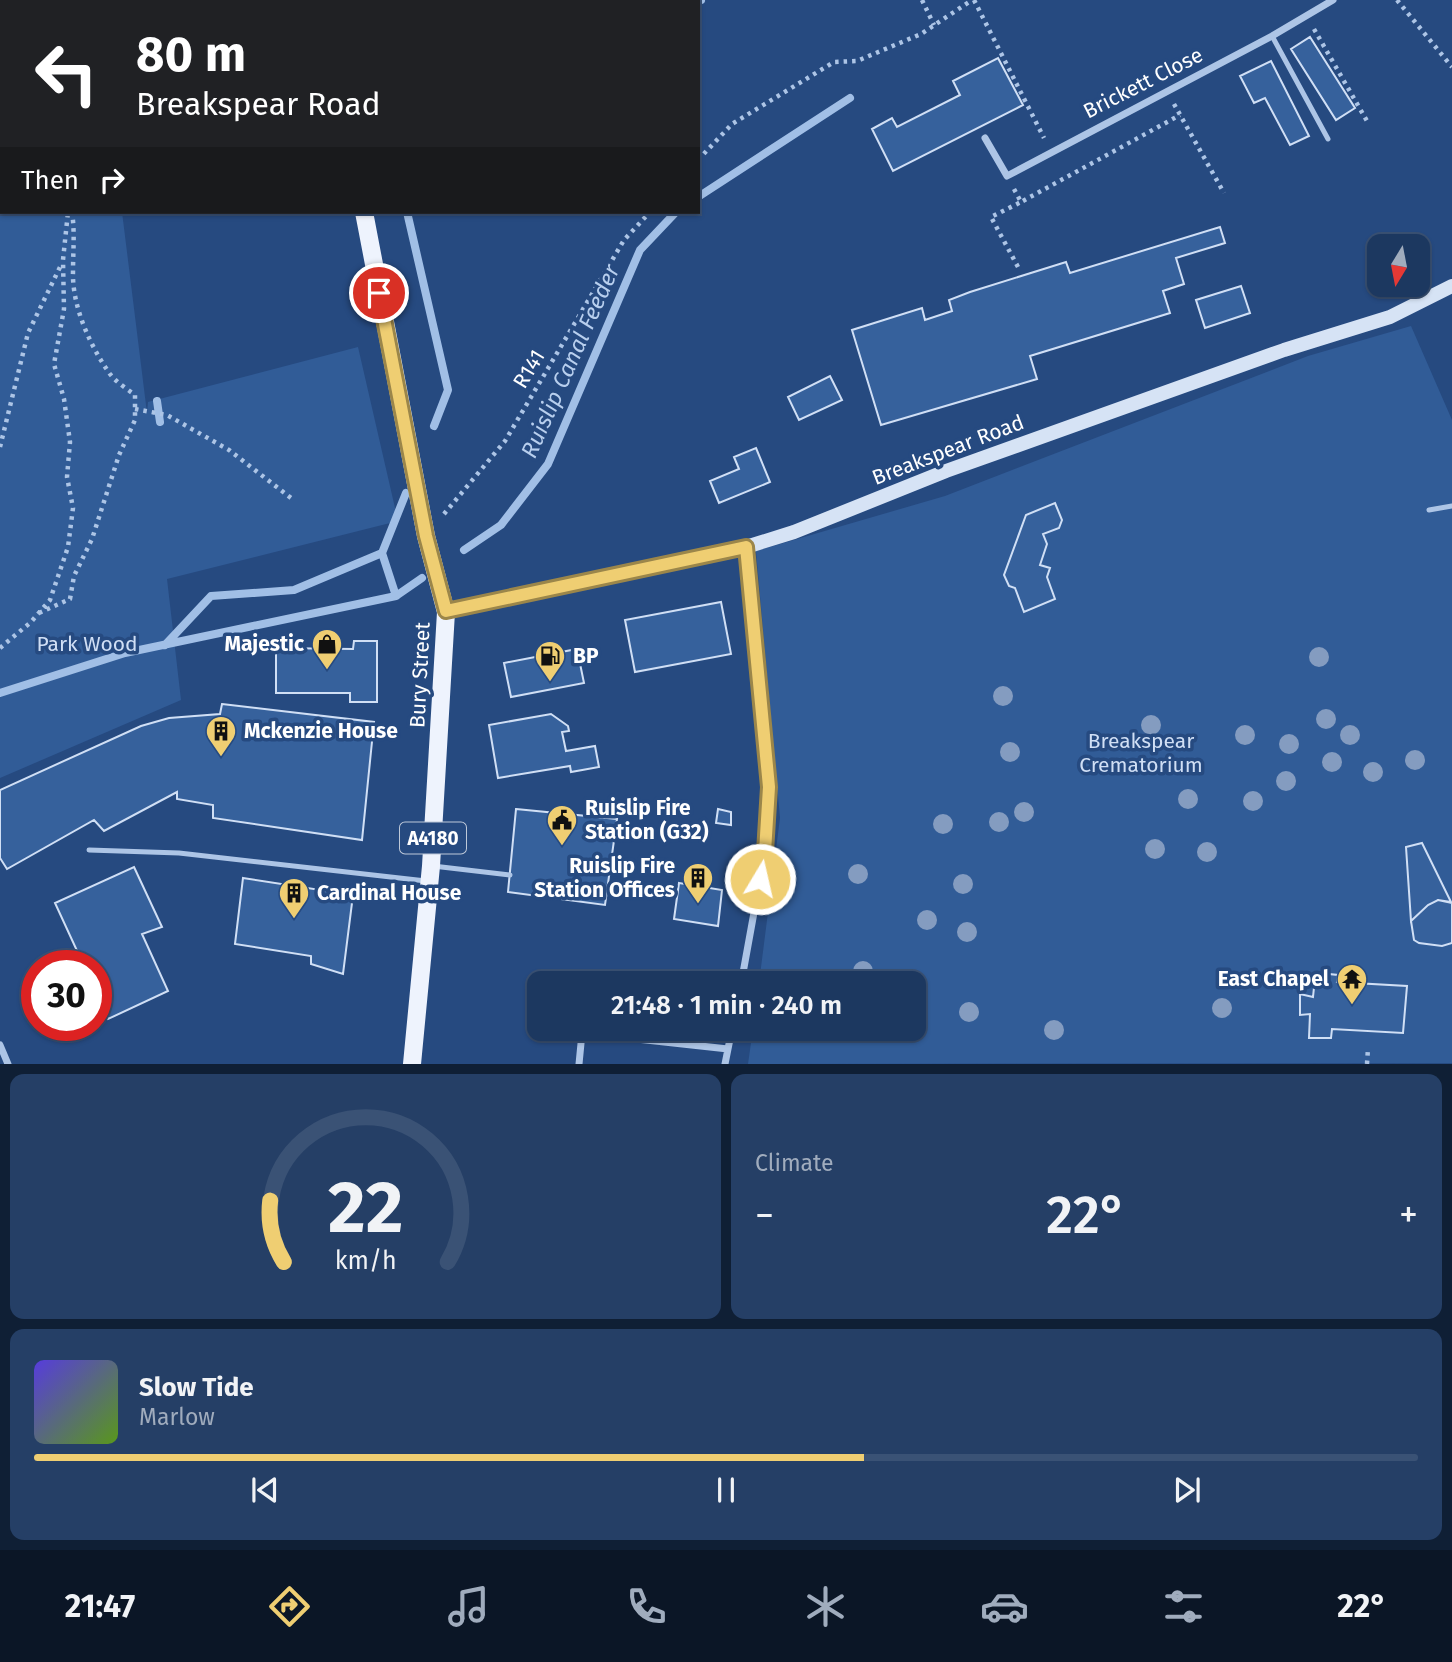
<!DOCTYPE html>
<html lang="en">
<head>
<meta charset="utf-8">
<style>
	:root { --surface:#1c3860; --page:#253f66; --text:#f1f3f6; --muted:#a0acbd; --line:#3a5275; --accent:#efce72 }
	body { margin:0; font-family:"Fira Sans",sans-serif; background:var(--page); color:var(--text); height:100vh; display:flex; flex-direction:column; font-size:26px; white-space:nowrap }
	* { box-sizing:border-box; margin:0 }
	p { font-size:23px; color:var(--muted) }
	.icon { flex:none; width:38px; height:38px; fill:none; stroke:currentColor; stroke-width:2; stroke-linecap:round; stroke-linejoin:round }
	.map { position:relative; height:1064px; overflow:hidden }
	.sheet { display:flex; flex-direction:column; gap:10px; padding:10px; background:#0f1f35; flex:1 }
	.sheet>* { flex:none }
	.banner { position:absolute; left:0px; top:0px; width:700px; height:214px; box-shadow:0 2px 5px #0004,0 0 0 2px var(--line); background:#202124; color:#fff; overflow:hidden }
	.needle { width:46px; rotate:190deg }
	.buttons { position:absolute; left:1367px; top:234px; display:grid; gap:14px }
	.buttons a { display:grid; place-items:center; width:63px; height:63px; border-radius:14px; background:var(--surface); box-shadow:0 2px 5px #0004,0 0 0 2px var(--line); font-size:35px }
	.speed { position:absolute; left:21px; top:950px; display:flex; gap:14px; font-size:35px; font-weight:700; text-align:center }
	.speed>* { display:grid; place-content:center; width:91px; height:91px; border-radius:50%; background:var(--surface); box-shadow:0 2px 5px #0004,0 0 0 2px var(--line); line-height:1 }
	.speed .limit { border:10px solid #d22; background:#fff; color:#111 }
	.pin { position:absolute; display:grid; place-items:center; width:60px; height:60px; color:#fff; margin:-30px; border:4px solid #fff; border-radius:50%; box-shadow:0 2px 7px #0007 }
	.me { position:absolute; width:77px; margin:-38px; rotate:9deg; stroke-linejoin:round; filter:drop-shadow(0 0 5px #0008) }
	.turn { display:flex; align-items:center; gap:24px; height:147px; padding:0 21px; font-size:32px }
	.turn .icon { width:91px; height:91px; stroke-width:2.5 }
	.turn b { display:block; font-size:49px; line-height:60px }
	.then { display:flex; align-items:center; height:66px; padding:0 21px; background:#0003; gap:14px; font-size:26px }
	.big { font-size:52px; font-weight:600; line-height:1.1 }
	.sheet .widget { flex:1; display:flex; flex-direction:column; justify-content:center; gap:10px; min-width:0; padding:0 24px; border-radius:14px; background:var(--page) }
	.sheet .dial { align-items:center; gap:0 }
	.dial svg { height:182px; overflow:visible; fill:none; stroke:var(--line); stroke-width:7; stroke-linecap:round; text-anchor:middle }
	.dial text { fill:var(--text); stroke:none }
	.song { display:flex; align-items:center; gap:21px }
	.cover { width:84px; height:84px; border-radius:10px; background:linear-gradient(135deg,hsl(250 70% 55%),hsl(90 70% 35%)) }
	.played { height:7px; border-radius:4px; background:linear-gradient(90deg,var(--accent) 60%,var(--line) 60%) }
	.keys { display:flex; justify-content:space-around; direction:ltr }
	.heat { display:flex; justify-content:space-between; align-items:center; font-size:38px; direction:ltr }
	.sheet .tiles { flex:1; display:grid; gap:10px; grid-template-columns:1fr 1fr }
	.widget:last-child { grid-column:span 2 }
	.trip { position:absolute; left:527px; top:971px; width:399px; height:70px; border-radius:14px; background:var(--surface); box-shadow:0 2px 5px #0004,0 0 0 2px var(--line); font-weight:600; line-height:70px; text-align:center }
	.menu { display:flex; height:112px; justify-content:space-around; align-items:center; background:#0b1626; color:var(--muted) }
	.menu .icon { width:49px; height:49px }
	.menu .current { color:var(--accent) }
	.menu b { font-size:32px; color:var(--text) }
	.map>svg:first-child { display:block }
	.green { fill:#315c97 }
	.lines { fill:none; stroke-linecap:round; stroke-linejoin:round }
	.stream { stroke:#a1bfe6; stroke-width:8 }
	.building { fill:#36619c; stroke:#d0dff5; stroke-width:2 }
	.path { stroke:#adc5e6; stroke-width:4.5; stroke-dasharray:3.5 5; stroke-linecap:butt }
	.lane { stroke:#adc5e6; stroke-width:5 }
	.street { stroke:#adc5e6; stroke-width:7 }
	.secondary { stroke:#d6e3f5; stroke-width:14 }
	.primary { stroke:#eef3fd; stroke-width:18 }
	.tree { fill:#849cc0 }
	.route-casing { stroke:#9b864a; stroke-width:18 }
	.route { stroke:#efce72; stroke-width:12 }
	.labels { text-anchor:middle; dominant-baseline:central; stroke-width:7; stroke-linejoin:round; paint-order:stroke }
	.shield { fill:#264a80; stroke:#bec9d9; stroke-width:2 }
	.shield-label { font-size:19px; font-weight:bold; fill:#fff }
	.street-label { font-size:21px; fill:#fff; stroke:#264a80 }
	.park-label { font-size:21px; fill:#d0dff5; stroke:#264a80 }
	.poi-label { font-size:21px; font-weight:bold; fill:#fff; stroke:#264a80; text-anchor:start }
	.water-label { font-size:23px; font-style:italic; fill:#b8cfee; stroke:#264a80 }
</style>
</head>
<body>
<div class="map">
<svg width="1452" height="1064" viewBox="0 0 1452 1064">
	<rect width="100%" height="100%" fill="#264a80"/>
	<!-- green -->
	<path class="green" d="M0 0H97L2 2V212H122L147 413 148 402 358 347 398 521 167 579 181 700 0 778Z
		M1411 326 1452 420V1063L748 1064 753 1029H914V984L759 983 780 818 756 551 945 496 1308 356Z"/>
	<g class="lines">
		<!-- stream -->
		<path class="stream" d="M623 0 626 2
			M591 2V0
			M693 2 701 0
			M698 197 850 98
			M407 212 448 390 434 426
			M157 401 160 422
			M464 550 501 525 548 464 640 250 676 212
			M382 553 396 596
			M165 645 211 596 294 590 382 553 406 493
			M0 693 125 653 396 596 422 578"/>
	</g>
	<!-- building -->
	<path class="building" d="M1310 37 1355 108 1336 120 1291 49Z
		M998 58 1023 105 893 171 872 129 892 118 897 127 960 95 953 81Z
		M1271 61 1309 136 1290 145 1265 98 1254 103 1240 76Z
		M1220 227 1225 243 1176 258 1184 284 1163 291 1170 313 1030 356 1037 379 881 425 852 330 922 308 925 320 952 311 949 300 970 292 1066 262 1070 273Z
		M1241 286 1250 313 1205 328 1196 300Z
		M830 376 842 400 799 420 788 397Z
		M756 448 770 482 719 503 710 481 739 469 734 457Z
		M1055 503 1062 520 1059 528 1043 534 1047 544 1040 565 1050 568 1047 577 1055 599 1024 612 1015 588 1009 586 1004 575 1026 515Z
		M721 602 731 654 635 672 625 620Z
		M354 641H377V702H350V693H276V648L353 649Z
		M577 649 584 683 511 697 504 663Z
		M222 704 374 722 362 840 213 818V805L177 799V792L104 831 94 820 7 869 0 858V790L141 726 169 718 220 714Z
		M551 714 568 726 569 731 562 732 566 751 595 746 599 767 571 772 570 766 498 778 489 725Z
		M516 809 617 819 605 905 508 892Z
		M718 809 731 812V825L716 823Z
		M1422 843 1451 902 1438 900 1428 905 1411 921 1406 847Z
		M134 867 162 927 142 934 168 991 108 1019 96 993V966H84L55 903Z
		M243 878 353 895 343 974 311 964V956L235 944Z
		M679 883 722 890 718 926 674 919Z
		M1438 900 1452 903V943L1442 946 1419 943 1414 940 1411 921 1428 905Z
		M1319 973 1338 975 1337 982 1407 986 1403 1033 1332 1029 1331 1038H1309L1310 1014 1300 1015V994L1313 997 1315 978Z"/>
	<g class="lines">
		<!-- path -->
		<path class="path" d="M27 0V2
			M922 0 934 25
			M974 0 1044 138
			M1397 0 1452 67
			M1314 29 1367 121
			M0 54 2 56
			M1174 104 1224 193
			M0 158 2 157
			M698 160 732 124 834 62 857 61 921 34 972 0
			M1014 189 1021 202 1180 115
			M1018 267 991 217 1021 202
			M135 409 167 415 229 450 291 498
			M0 447 28 333 62 263
			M444 514 505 441 624 240 650 212
			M39 613 70 599 74 576 92 539 119 455 135 420V395C127 389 116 382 110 374 90 346 72 306 73 272 73 251 75 233 72 212
			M0 648 31 622 50 600 68 547 73 508 67 477 70 442 64 399 54 364 64 309 63 260 68 212
			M1367 1064 1368 1048"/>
		<!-- lane -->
		<path class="lane" d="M1272 36 1328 139
			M1429 510 1452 506
			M89 850 179 853 426 881
			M433 866 510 875"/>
		<!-- street -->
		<path class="street" d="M985 138 1007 176 1272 36 1333 0
			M741 984 765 852 769 787 746 547
			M0 1045 8 1064
			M579 1064 582 1033 728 1049
			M725 1064 732 1029"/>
		<!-- secondary -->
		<path class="secondary" d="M446 612 746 547 794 532 946 471 1284 350 1390 317 1452 286"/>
		<!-- primary -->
		<path class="primary" d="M321 0 322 2
			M364 212 426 536 446 612 431 866 412 1064"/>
	</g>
	<!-- trees -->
	<g class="tree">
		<circle cx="1319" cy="657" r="10"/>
		<circle cx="1003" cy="696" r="10"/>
		<circle cx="1326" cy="719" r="10"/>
		<circle cx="1151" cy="725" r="10"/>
		<circle cx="1245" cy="735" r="10"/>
		<circle cx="1350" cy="735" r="10"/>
		<circle cx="1289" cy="744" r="10"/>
		<circle cx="1010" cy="752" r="10"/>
		<circle cx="1415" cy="760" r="10"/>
		<circle cx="1332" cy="762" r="10"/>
		<circle cx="1373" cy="772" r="10"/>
		<circle cx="1286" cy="781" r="10"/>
		<circle cx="1188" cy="799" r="10"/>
		<circle cx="1253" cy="801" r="10"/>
		<circle cx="1024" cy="812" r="10"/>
		<circle cx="999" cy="822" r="10"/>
		<circle cx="943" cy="824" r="10"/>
		<circle cx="1155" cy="849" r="10"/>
		<circle cx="1207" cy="852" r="10"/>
		<circle cx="858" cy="874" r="10"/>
		<circle cx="963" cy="884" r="10"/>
		<circle cx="927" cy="920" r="10"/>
		<circle cx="967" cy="932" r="10"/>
		<circle cx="863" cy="971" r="10"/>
		<circle cx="1222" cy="1008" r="10"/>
		<circle cx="969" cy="1012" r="10"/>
		<circle cx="1054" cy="1030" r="10"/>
	</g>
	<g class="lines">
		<!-- route casing -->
		<g class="route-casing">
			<path id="route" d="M379 293 426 536 446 611 746 547 769 787 765 852 760 879"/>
		</g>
		<!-- route -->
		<use href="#route" class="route"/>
	</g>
	<!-- icons -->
	<defs>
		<g id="shop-pin" transform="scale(1.575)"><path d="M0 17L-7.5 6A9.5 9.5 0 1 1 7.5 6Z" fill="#efce72" stroke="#264a80"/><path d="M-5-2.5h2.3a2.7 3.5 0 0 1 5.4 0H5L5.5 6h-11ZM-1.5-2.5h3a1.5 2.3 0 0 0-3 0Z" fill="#111"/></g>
		<g id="fuel-pin" transform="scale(1.575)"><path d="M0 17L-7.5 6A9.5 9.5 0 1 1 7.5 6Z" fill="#efce72" stroke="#264a80"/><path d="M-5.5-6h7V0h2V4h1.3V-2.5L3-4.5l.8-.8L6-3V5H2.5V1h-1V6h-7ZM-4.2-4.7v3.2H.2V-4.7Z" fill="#111"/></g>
		<g id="building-pin" transform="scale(1.575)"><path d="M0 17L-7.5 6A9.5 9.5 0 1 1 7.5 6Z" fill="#efce72" stroke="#264a80"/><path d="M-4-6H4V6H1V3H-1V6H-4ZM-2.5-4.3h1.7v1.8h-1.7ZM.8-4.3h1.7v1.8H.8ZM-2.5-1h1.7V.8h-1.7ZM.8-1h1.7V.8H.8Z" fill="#111"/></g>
		<g id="civic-pin" transform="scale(1.575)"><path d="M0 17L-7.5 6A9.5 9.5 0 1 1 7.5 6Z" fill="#efce72" stroke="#264a80"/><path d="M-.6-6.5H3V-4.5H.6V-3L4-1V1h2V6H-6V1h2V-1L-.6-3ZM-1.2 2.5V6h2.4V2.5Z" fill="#111"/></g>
		<g id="temple-pin" transform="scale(1.575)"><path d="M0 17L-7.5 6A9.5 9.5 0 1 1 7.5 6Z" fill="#efce72" stroke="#264a80"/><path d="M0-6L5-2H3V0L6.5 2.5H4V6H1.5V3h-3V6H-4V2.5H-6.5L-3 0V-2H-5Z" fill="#111"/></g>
	</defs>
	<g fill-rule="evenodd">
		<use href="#shop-pin" x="327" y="644"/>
		<use href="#fuel-pin" x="550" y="656"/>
		<use href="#building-pin" x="221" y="731"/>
		<use href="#civic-pin" x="562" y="820"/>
		<use href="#building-pin" x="698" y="878"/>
		<use href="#building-pin" x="294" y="893"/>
		<use href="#temple-pin" x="1352" y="979"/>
	</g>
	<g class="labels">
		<!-- shield labels -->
		<rect class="shield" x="400" y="822.5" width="66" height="31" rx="5"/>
		<g class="shield-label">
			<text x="433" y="838">A4180</text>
		</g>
		<!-- street labels -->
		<g class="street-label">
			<text transform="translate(1143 83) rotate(-27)">Brickett Close</text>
			<text transform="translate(529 369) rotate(-59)">R141</text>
			<text transform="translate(948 450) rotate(-21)">Breakspear Road</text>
			<text transform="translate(420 675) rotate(-87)">Bury Street</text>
		</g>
		<!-- park labels -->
		<g class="park-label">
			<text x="87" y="644">Park Wood</text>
			<text x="1141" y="741">Breakspear<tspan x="1141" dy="24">Crematorium</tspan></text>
		</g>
		<!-- poi labels -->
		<g class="poi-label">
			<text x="304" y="644" text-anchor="end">Majestic</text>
			<text x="573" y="656">BP</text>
			<text x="244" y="731">Mckenzie House</text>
			<text x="585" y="808">Ruislip Fire<tspan x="585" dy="24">Station (G32)</tspan></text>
			<text x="675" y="866" text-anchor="end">Ruislip Fire<tspan x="675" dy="24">Station Offices</tspan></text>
			<text x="317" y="893">Cardinal House</text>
			<text x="1329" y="979" text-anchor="end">East Chapel</text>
		</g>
		<!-- water labels -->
		<g class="water-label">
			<text transform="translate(570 361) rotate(-66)">Ruislip Canal Feeder</text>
		</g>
	</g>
</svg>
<div class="buttons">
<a><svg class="needle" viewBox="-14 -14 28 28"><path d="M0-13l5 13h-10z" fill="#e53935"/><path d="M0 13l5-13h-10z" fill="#a0acbd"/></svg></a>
</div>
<div class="speed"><div class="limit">30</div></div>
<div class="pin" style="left:379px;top:293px;background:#d93025"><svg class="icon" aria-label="arrive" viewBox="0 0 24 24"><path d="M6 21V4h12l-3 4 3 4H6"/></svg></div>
<svg class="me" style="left:760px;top:879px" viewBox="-20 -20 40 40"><circle r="17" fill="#efce72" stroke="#fff" stroke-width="3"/><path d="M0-11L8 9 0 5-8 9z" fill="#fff"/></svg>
<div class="trip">21:48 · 1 min · 240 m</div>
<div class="banner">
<div class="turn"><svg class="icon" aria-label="left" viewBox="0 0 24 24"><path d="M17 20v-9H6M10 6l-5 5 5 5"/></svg><div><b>80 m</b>Breakspear Road</div></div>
<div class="then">Then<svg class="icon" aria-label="right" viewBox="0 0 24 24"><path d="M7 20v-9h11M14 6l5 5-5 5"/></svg></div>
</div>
</div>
<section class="sheet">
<div class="tiles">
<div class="widget dial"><svg viewBox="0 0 100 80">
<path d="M14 69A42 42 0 1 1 86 69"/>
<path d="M14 69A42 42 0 0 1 8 42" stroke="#efce72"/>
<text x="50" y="56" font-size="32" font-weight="700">22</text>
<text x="50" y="72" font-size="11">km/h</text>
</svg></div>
<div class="widget"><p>Climate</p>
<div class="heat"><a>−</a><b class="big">22°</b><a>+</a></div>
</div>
<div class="widget">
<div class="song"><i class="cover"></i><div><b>Slow Tide</b><p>Marlow</p></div></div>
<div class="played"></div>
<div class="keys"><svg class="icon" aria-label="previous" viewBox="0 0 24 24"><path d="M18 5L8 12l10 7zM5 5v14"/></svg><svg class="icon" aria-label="pause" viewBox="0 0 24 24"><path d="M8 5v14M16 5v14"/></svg><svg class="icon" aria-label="next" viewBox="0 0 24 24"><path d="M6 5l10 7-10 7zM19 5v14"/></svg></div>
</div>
</div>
</section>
<nav class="menu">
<b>21:47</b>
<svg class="icon current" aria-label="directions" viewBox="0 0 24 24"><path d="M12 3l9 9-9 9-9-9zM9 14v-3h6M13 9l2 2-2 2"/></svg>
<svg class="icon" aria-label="music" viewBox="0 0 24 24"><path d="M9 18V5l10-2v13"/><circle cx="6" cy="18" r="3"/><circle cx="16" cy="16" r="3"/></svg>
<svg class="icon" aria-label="phone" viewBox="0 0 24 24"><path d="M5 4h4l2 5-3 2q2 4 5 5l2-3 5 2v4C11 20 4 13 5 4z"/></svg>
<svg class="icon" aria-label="climate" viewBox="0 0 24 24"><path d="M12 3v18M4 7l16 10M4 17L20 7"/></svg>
<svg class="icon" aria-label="car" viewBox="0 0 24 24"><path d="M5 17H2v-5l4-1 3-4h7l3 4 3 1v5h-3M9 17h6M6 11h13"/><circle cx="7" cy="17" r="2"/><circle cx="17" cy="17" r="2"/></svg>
<svg class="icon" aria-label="filters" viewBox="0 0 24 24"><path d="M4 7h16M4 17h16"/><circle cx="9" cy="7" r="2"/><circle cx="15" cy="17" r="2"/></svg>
<b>22°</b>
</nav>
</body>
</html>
